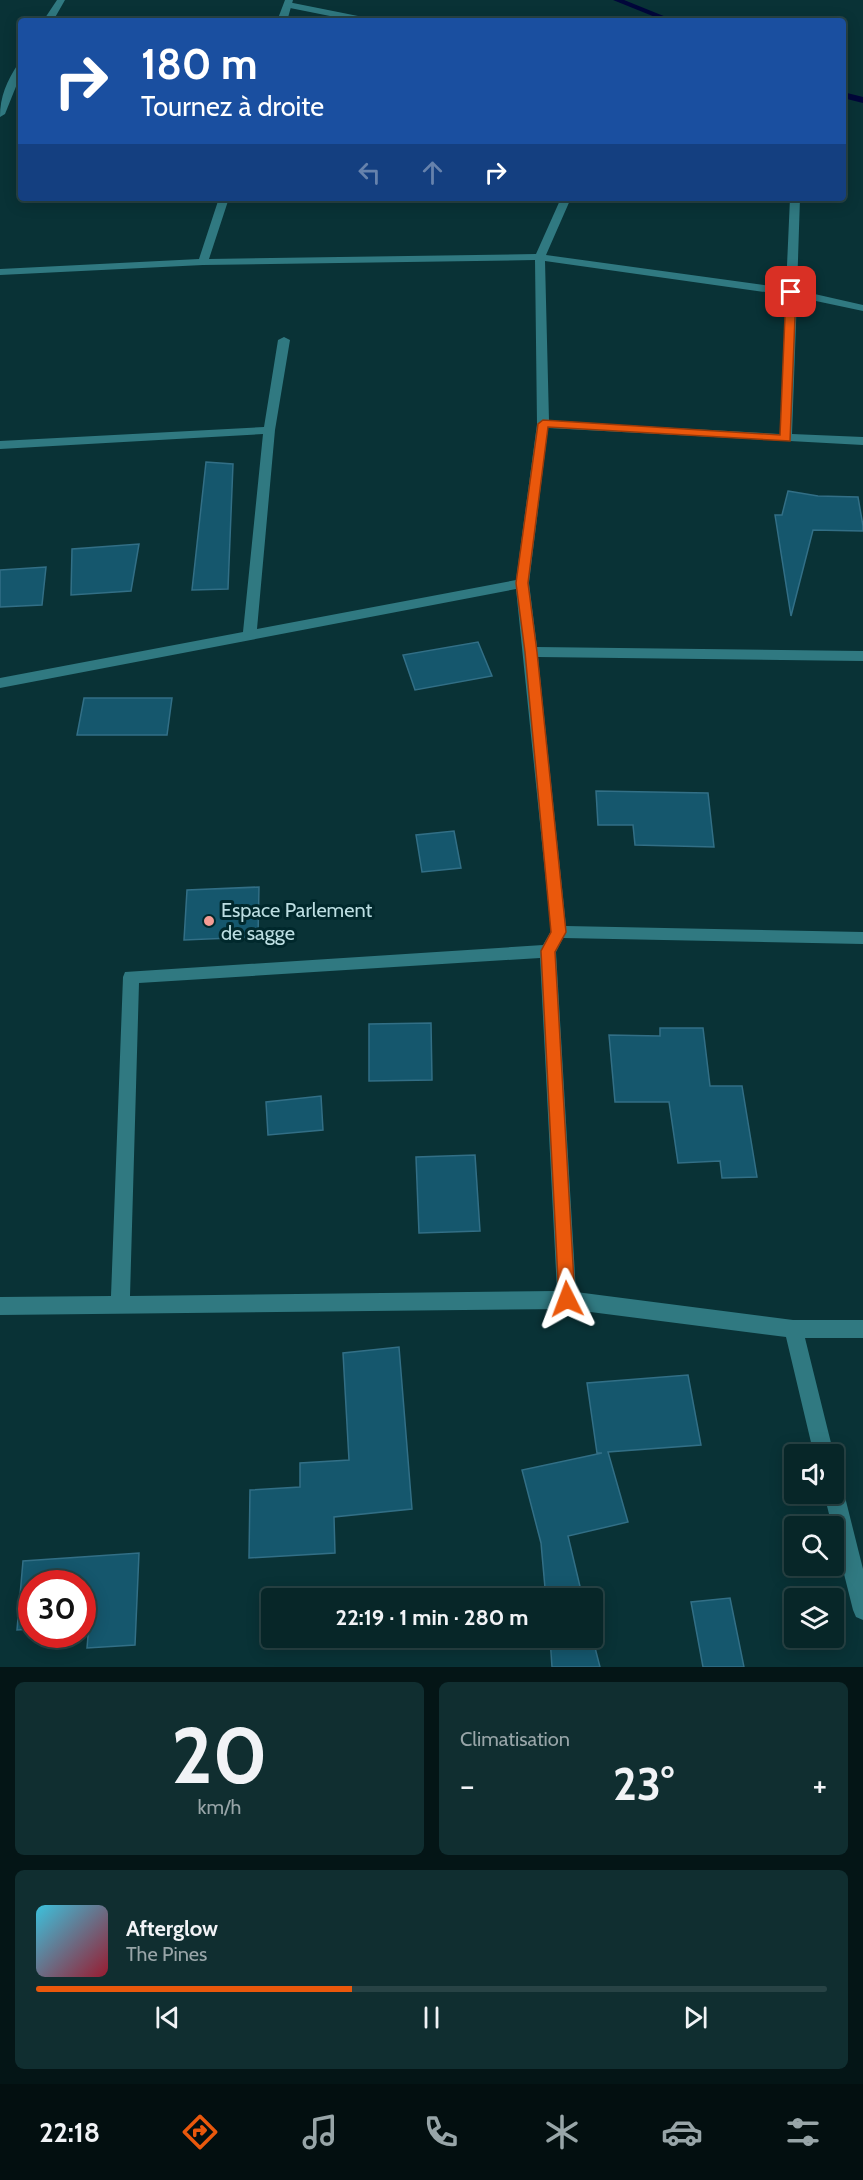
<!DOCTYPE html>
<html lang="fr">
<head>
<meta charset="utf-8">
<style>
	:root { --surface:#072628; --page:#102e30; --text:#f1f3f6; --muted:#98a5a8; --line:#284345; --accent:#ea580c }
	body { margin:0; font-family:Cabin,sans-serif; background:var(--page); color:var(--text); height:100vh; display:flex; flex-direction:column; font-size:22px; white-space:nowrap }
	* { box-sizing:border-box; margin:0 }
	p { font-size:20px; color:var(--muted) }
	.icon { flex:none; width:33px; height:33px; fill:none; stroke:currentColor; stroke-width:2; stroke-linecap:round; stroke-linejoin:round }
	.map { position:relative; height:1667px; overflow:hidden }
	.panel { display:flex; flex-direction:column; gap:15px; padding:15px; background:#041516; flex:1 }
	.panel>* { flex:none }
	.guide { position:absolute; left:18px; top:18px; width:828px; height:183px; border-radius:6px; box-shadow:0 3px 15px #0003,0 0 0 2px var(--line); background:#1a4fa0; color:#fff; overflow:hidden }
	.controls { position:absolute; left:784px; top:1444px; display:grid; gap:12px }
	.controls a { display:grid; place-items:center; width:60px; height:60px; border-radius:6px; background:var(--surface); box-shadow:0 3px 15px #0003,0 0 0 2px var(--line); font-size:30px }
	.speed { position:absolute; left:18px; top:1570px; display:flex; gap:12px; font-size:30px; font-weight:700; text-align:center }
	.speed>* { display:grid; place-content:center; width:78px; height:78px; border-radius:50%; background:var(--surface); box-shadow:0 3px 15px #0003,0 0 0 2px var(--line); line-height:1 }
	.speed .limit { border:9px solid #d22; background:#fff; color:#111 }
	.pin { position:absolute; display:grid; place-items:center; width:51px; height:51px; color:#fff; margin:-26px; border-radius:12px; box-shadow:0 3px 9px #0006 }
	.me { position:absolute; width:66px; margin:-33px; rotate:357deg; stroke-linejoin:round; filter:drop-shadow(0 0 4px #0008) }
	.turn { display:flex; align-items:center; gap:21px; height:126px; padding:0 24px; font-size:27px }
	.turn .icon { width:78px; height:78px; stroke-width:2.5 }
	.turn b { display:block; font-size:42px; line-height:51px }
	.lanes { display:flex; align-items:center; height:57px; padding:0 24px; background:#0003; justify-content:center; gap:30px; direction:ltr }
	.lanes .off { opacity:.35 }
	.big { font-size:45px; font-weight:800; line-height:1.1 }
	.panel .tile { flex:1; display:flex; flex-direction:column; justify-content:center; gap:9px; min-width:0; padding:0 21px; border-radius:9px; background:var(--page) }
	.panel .dial { align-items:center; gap:0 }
	.dial b { font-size:78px; line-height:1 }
	.song { display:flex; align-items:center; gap:18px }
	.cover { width:72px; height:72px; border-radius:9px; background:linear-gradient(135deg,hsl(190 70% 55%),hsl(350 70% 35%)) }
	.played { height:6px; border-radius:3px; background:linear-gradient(90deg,var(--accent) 40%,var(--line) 40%) }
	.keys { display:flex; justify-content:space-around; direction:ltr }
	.heat { display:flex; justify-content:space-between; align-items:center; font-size:33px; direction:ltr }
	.panel .tiles { flex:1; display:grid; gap:15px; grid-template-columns:1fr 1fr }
	.tile:last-child { grid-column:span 2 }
	.trip { position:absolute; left:261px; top:1588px; width:342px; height:60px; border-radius:6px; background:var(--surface); box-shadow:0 3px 15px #0003,0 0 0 2px var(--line); font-weight:800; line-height:60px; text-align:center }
	.tabs { display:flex; height:96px; justify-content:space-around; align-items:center; background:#030f10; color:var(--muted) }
	.tabs .icon { width:42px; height:42px }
	.tabs .active { color:var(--accent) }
	.tabs b { font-size:27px; color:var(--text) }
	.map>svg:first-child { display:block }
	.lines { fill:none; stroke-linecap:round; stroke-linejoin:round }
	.stream { fill:#01063a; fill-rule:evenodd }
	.building { fill:#15576d; stroke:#326f86; stroke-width:1.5 }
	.service { fill:#307981; fill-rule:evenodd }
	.minor { fill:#307981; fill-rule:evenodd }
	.route { fill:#ea580c; stroke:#983908; stroke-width:1.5 }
	.poi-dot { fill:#f59c94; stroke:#00282c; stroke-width:2 }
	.labels { text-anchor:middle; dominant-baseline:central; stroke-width:6; stroke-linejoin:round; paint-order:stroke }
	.poi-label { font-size:20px; fill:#bcdee2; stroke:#00282c; text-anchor:start }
</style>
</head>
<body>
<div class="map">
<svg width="863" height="1667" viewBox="0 0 863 1667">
	<rect width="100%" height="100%" fill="#093236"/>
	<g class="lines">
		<!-- stream -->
		<path class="stream" d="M613 0H624L676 21H665Z
			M843 92 863 97V103L843 98Z"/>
	</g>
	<!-- building -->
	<path class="building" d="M206 462 233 464 228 589 192 590Z
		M788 491 818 496 858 497 863 526V531L813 530 791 616 775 515H782Z
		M139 544 131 591 71 595 72 549Z
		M46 567 42 605 0 607V570Z
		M478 642 492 676 415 690 403 655Z
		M84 698H172L167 735H77Z
		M596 791 708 793 714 847 635 845 633 825H598Z
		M454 831 461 868 422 872 416 835Z
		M259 887 258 937 184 940 187 890Z
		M431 1023 432 1080 369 1081V1024Z
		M660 1028H703L710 1086H742L757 1177 722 1178 720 1161 678 1163 669 1102H615L609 1035 660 1036Z
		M321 1096 323 1130 268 1135 266 1102Z
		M475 1155 480 1231 419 1233 416 1157Z
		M399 1347 412 1509 334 1517 335 1553 249 1558 250 1490 300 1487V1463L349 1460 343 1353Z
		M688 1375 701 1445 608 1452 628 1522 568 1536 583 1599H546L541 1543 522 1470 602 1453H597L587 1383Z
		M139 1553 135 1645 87 1648 89 1624 82 1625V1584H32V1629L17 1630 23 1561Z
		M730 1598 744 1667H703L691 1602Z
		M592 1636 600 1667H552L550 1638Z"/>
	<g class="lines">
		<!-- service -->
		<path class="service" d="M288 2 368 18 373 21H355L285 7 284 5Z"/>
		<!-- minor -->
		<path class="minor" d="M57 0H65L53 21H43Z
			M285 0H293L287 21H277Z
			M21 63V74L5 114 0 117C0 96 7 81 18 64Z
			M219 198H229L209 259 536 254 561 198H571L546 255 786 288 790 198H800L797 290 863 305V311L797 297 792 434 863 437V445L548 428 529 583 537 647 863 651V661L538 657 566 926 863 932V944L563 938 556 952 576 1292 793 1320H863V1338H805L834 1455H814L786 1337 567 1309 0 1315V1297L111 1296 123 977 125 972 543 945 551 931 516 589 0 688V678L243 632 263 434 0 449V441L264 427 278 340 284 337 290 340 275 430 257 629 516 580 537 424 535 260 203 265 0 275V269L199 259ZM545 261 786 295 780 434 549 421ZM540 958 557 1291 130 1296 139 983Z
			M834 1483 841 1486 844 1493 863 1569V1620L856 1617 853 1610 824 1494H834Z"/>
	</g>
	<!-- route -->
	<path class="route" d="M791 289 796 292 790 441 548 427 528 583 537 652 566 932 555 952 575 1299 573 1305 567 1307 561 1305 559 1299 541 951 551 932 525 652 516 583 538 424 543 420 780 435 786 292Z"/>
	<!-- markers -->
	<circle class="poi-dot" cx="209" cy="921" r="6"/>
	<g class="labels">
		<!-- poi labels -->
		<g class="poi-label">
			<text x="221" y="910">Espace Parlement<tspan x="221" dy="23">de sagge</tspan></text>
		</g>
	</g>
</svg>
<div class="controls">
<a><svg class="icon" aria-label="sound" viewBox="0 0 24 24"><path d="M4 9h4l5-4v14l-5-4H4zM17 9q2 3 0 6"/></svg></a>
<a><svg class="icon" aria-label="search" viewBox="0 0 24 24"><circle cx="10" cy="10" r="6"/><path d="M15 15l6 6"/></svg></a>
<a><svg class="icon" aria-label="layers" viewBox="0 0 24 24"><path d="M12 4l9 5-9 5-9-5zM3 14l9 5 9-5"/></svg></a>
</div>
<div class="speed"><div class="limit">30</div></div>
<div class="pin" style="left:791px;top:292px;background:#d93025"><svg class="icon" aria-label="arrive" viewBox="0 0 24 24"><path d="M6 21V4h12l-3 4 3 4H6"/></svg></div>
<svg class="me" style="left:567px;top:1299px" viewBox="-20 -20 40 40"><path d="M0-17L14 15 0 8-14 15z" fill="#ea580c" stroke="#fff" stroke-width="4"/></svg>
<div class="trip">22:19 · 1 min · 280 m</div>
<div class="guide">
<div class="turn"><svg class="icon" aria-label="right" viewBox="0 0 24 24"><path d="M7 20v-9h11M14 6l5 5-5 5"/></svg><div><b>180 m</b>Tournez à droite</div></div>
<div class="lanes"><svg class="icon off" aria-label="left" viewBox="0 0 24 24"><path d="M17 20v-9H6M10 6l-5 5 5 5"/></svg><svg class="icon off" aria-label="ahead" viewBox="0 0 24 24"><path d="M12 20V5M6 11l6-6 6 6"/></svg><svg class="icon" aria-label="right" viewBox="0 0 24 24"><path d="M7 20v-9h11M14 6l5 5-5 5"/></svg></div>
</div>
</div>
<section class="panel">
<div class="tiles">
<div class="tile dial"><b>20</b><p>km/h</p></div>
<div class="tile"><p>Climatisation</p>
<div class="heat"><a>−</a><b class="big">23°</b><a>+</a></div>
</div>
<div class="tile">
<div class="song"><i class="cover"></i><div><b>Afterglow</b><p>The Pines</p></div></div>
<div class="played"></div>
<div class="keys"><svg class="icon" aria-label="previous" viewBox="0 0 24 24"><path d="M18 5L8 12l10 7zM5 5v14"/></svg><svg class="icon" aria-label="pause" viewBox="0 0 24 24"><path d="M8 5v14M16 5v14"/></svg><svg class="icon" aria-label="next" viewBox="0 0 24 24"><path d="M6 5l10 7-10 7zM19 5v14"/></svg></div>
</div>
</div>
</section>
<nav class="tabs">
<b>22:18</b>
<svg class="icon active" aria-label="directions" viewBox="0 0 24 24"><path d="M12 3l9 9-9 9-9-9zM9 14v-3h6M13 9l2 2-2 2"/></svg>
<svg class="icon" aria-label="music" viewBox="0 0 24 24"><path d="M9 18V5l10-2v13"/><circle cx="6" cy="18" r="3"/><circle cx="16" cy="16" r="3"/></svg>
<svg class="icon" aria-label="phone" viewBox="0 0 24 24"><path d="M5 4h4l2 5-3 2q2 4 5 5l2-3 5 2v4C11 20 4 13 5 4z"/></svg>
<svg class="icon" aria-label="climate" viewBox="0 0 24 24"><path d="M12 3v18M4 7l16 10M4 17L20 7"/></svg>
<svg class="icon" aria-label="car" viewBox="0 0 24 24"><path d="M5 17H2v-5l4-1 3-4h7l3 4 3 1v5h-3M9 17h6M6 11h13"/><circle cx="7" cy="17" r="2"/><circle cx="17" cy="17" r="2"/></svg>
<svg class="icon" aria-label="filters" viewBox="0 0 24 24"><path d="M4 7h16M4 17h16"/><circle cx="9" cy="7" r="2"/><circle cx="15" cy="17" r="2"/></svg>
</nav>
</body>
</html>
